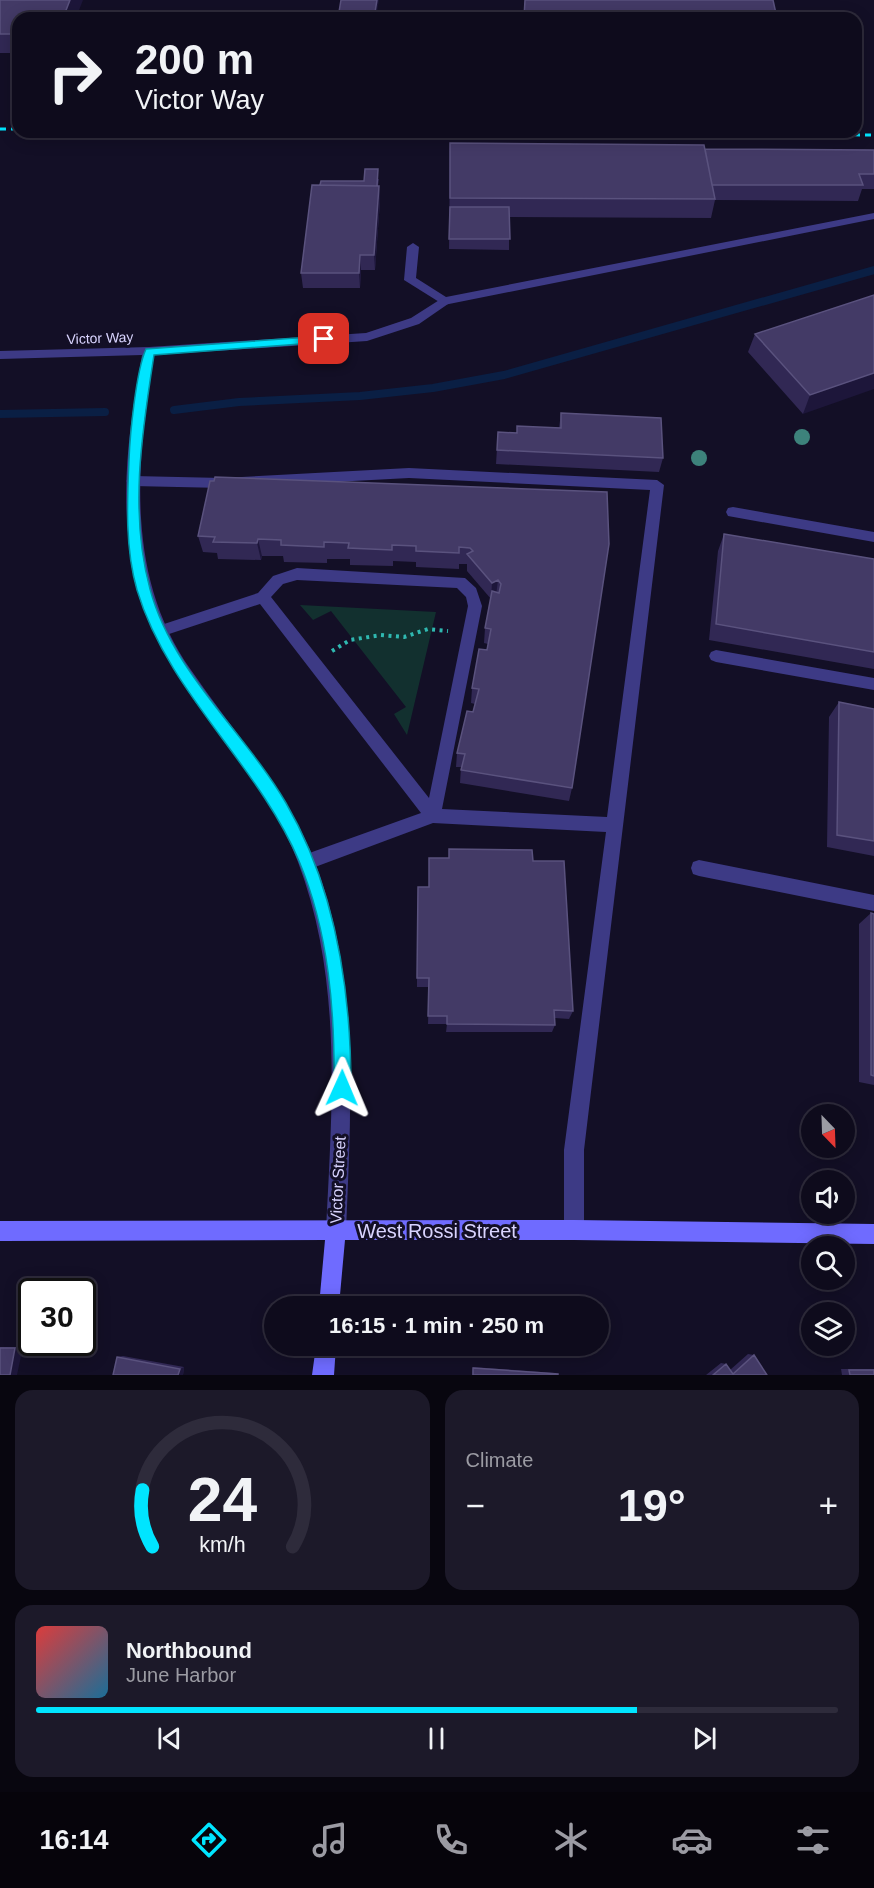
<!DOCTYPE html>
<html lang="en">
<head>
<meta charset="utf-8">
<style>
	:root { --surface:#0e0b1c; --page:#1c1929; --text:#f1f3f6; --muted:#9b9ba3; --line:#2e2b3b; --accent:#00e5ff }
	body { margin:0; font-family:Helvetica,sans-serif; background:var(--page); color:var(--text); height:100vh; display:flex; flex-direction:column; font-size:22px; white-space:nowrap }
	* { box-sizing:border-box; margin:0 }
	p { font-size:20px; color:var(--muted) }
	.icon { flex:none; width:33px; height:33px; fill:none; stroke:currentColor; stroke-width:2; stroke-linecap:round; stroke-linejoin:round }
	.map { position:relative; height:1375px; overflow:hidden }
	.side { display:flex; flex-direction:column; gap:15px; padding:15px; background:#08060f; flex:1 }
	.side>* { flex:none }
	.banner { position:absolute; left:12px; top:12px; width:850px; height:126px; border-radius:18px; box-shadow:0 3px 15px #0003,0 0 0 2px var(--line); background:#0e0b1c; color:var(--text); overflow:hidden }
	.needle { width:39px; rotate:157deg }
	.tools { position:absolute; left:801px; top:1104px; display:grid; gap:12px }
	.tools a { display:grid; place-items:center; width:54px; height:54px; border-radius:50%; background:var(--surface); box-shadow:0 3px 15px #0003,0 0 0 2px var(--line); font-size:30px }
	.speed { position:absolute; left:18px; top:1278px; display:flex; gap:12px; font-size:30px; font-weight:700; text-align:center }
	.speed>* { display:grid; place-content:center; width:78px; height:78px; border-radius:50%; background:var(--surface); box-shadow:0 3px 15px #0003,0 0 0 2px var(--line); line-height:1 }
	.speed .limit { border:3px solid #111; border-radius:9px; background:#fff; color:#111 }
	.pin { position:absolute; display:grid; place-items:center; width:51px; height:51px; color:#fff; margin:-26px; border-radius:12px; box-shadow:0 3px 9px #0006 }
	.me { position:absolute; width:66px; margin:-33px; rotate:1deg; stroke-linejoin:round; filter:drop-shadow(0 0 4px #0008) }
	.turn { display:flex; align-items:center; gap:21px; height:126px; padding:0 24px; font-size:27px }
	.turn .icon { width:78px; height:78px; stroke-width:2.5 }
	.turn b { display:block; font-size:42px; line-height:51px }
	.big { font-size:45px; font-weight:600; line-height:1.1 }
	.side .tile { flex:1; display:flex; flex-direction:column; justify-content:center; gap:9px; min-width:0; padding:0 21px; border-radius:18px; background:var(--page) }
	.side .dial { align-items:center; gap:0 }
	.dial svg { height:156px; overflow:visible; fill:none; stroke:var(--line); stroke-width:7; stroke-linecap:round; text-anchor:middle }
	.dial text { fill:var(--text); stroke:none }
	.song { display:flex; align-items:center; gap:18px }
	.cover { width:72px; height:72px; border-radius:9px; background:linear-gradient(135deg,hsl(0 70% 55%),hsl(200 70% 35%)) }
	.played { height:6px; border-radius:3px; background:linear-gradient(90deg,var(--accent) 75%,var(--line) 75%) }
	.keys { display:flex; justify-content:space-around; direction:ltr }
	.heat { display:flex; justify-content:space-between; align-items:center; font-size:33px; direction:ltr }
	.side .tiles { flex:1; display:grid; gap:15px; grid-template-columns:1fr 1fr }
	.tile:last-child { grid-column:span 2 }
	.trip { position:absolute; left:264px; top:1296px; width:345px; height:60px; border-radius:30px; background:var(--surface); box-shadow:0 3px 15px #0003,0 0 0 2px var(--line); font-weight:600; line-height:60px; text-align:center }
	.menu { display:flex; height:96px; justify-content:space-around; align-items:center; background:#06040b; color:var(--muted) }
	.menu .icon { width:42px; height:42px }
	.menu .active { color:var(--accent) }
	.menu b { font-size:27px; color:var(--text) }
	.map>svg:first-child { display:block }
	.green { fill:#12302f }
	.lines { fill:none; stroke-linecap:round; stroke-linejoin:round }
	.stream { stroke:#0a1f44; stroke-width:8 }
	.path { stroke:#2fb8b0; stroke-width:4; stroke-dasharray:3 4.5; stroke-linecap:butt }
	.lane { fill:#3d3a85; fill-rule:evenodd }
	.street { fill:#3d3a85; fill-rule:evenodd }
	.secondary { fill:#6f6bff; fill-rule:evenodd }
	.rail { stroke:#00e5ff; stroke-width:3; stroke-dasharray:6 5; stroke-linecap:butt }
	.tree { fill:#3d827b }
	.wall { fill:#312854 }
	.shaded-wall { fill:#1d163a }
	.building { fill:#433a66; stroke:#5a527e; stroke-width:1.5 }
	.route { fill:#00e5ff; stroke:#0095a6; stroke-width:1.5 }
	.labels { text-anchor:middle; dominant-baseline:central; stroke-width:6; stroke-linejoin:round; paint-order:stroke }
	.far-street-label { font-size:14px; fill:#d9d4ff; stroke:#130f26 }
	.street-label { font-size:16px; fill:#d9d4ff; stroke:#130f26 }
	.near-street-label { font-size:20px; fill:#d9d4ff; stroke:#130f26 }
</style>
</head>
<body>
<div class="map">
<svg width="874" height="1375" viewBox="0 0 874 1375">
	<rect width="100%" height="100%" fill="#130f26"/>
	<!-- green -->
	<path class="green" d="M300 605 436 612 407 735 394 714 406 707 331 611 313 620Z"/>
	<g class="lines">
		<!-- stream -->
		<path class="stream" d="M174 410 239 402 360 396 433 388 504 375 874 270
			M0 414 105 412"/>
		<!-- path -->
		<path class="path" d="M332 651 350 640 381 635 404 637 428 629 448 631"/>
		<!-- lane -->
		<path class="lane" d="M874 213V219L444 305 404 280 407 247 413 243 419 247 416 278 446 297Z
			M409 468 657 480 664 485 584 1150V1230L581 1237 574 1240 567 1237 564 1230V1150L606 832 433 823 307 870 301 868 299 862 301 856 421 813 260 604 160 637 155 635 153 631 155 627 258 593 273 576 297 568 465 578 476 588 482 606 442 809 607 817 650 490 409 478 223 488 133 486 126 481 133 476 223 478ZM297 580 457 588 466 597 468 606 429 798 271 597 283 584Z
			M733 507 874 532V542L728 516 726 512 728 508Z
			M716 650 874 678V690L716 662 711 660 709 656 711 652Z
			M699 860 874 895V911L699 876 693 874 691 868 693 862Z"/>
		<!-- street -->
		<path class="street" d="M444 297 448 298V304L419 324 367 341 154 355C136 462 125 577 191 670 234 733 287 790 315 862 360 981 351 1106 346 1231L343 1238 336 1241 329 1238 326 1231C332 1107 343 981 298 862 275 801 231 750 193 698 112 585 118 486 142 355L0 359V351L149 347 366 333 411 318Z"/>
		<!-- secondary -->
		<path class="secondary" d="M574 1220 874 1224V1244L574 1240H345L339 1306H319L325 1240 0 1241V1221Z
			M316 1346H336L334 1375H312Z"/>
		<!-- rail -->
		<path class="rail" d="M0 129H18
			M436 132 874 135"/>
	</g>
	<!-- trees -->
	<g class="tree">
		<circle cx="802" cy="437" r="8"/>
		<circle cx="699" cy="458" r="8"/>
	</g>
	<!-- wall -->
	<path class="wall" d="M0 0 18 18V53H0Z
		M450 143 705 149 874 150V189H862L858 201 715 200 711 218 509 217V250L449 249Z
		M379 179 378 186H379L380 201 375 270H361L360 288H303L301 273 320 185Z
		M874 295 803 414 748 352 755 334Z
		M561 413 663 458 659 472 496 464 498 432 516 433 559 428Z
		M607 492 572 788 569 801 460 783 461 767H456L457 753 473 712 475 704 471 703 472 688 487 650 488 644 484 643 485 628 491 599 467 571V564H459V569L416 567V562L393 561V566L350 565V559H327V563L284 562 283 556H262L261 560 218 559 217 553 203 552 198 536Z
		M724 534 874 559V669L709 640 718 551Z
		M839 702 874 709V856L827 847 829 717Z
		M533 861 573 1011 569 1019 555 1018V1025L552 1032H446L447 1024H428L429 987H417V978L429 887Z
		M871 913 874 914V1085L859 1082V924Z
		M0 1347H23L0 1375Z
		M748 1354 754 1355 767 1375H706L721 1363 726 1364 730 1370Z
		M123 1356 184 1367 183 1375H113L117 1357Z
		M473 1367 555 1373 558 1375H472Z
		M841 1369H874V1375H842Z"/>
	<!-- shaded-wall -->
	<path class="shaded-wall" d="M70 0H83L76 18H63Z
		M377 0H379L376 18H374Z
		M379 186 380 201 375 270 374 255Z
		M360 255 361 270 360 288 359 273Z
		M874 373V389L803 414 810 395Z
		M258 539 262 556 261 560 257 543Z
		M498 580 496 596 491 599 492 583Z
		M23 1347 17 1375H10L15 1348Z
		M184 1367 183 1375H178L180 1369Z"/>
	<!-- building -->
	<path class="building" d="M0 0H70L63 18H18V34H0Z
		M341 0H377L374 18H338Z
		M525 0H773L777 18H524Z
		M450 143 704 145 715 199 450 198Z
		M705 149 874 150V174H859L863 185H712Z
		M365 169H378L377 186 320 185 321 181H364Z
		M312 185 379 186 374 255H360L359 273H301Z
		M450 207H509L510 239H449Z
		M874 295V373L810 395 755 334Z
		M561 413 661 418 663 458 497 450 498 432 517 433V426L561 428Z
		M215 477 607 492 609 544 572 788 461 770 465 754 457 753 467 711 473 712 479 689 472 688 479 649 487 650 491 629 485 628 492 591 499 593 501 584 498 580 492 583 467 554 473 551 470 548 459 547V553L416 551V546L392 545V550L348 548 349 543 324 542V547L281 545V540L258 539 257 543 213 542 215 537 198 536 210 481H214Z
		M724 534 874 559V652L716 624Z
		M839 702 874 709V841L837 835Z
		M449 849 532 850 533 861H564L573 1011 554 1010 555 1025 447 1024V1016H428L429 978H417L418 887H429V858H449Z
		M871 913 874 914V1076L871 1075Z
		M0 1348H15L10 1375H0Z
		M754 1355 767 1375H713L726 1364 733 1374Z
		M117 1357 180 1369 178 1375H113Z
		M473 1368 558 1374V1375H473Z
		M849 1370H874V1375H850Z"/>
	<!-- route -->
	<path class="route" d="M324 336 327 337V342L154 355C142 432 129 512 150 589 172 672 244 731 286 803 336 889 351 990 351 1088L348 1094 342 1096 336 1094 334 1088C335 1012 329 932 299 861 258 764 168 693 137 590 125 548 127 503 129 460 130 434 136 371 146 349Z"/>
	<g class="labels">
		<!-- far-street labels -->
		<g class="far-street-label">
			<text transform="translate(100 338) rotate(-2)">Victor Way</text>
		</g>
		<!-- street labels -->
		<g class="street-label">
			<text transform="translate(338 1180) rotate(-87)">Victor Street</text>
		</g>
		<!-- near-street labels -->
		<g class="near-street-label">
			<text x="437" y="1231">West Rossi Street</text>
		</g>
	</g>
</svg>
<div class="tools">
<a><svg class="needle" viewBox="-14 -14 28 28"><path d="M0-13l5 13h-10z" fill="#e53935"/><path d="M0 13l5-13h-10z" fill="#9b9ba3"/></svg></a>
<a><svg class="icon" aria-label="sound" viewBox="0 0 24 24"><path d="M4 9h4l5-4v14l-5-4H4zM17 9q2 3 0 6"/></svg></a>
<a><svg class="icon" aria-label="search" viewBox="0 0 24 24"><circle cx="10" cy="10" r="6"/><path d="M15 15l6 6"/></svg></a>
<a><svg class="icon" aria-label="layers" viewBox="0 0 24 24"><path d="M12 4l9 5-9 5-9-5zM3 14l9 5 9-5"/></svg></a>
</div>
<div class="speed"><div class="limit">30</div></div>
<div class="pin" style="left:324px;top:339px;background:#d93025"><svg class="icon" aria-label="arrive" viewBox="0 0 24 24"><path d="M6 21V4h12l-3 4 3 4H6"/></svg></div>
<svg class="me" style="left:342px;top:1088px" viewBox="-20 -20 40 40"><path d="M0-17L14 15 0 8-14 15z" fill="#00e5ff" stroke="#fff" stroke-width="4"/></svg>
<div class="trip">16:15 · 1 min · 250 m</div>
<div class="banner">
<div class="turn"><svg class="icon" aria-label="right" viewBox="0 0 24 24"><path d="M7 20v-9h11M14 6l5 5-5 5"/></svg><div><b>200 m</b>Victor Way</div></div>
</div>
</div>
<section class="side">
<div class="tiles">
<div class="tile dial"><svg viewBox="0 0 100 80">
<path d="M14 69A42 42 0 1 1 86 69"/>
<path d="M14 69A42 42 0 0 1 9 40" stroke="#00e5ff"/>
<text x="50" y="56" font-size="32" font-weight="700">24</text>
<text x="50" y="72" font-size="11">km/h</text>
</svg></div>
<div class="tile"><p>Climate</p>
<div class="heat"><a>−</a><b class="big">19°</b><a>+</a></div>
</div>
<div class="tile">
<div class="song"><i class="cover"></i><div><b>Northbound</b><p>June Harbor</p></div></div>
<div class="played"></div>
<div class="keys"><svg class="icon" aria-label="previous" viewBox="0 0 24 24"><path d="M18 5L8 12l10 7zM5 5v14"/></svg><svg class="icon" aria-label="pause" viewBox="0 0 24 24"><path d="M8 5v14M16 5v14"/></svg><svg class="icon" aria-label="next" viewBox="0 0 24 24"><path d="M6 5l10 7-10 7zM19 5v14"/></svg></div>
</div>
</div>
</section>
<nav class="menu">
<b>16:14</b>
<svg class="icon active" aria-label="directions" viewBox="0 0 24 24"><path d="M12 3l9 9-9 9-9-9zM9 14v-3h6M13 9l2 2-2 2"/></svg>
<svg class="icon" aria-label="music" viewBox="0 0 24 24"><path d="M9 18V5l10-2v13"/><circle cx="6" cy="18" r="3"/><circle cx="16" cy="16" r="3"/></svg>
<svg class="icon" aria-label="phone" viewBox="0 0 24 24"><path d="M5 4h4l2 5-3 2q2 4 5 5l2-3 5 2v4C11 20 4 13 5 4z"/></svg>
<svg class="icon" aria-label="climate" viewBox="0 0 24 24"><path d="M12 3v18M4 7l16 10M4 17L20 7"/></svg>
<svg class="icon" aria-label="car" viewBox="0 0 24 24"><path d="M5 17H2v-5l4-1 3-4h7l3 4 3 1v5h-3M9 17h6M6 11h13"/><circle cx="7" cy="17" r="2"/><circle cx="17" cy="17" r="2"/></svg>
<svg class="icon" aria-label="filters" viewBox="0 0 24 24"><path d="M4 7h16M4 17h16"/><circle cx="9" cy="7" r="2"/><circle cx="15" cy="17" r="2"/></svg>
</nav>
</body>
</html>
